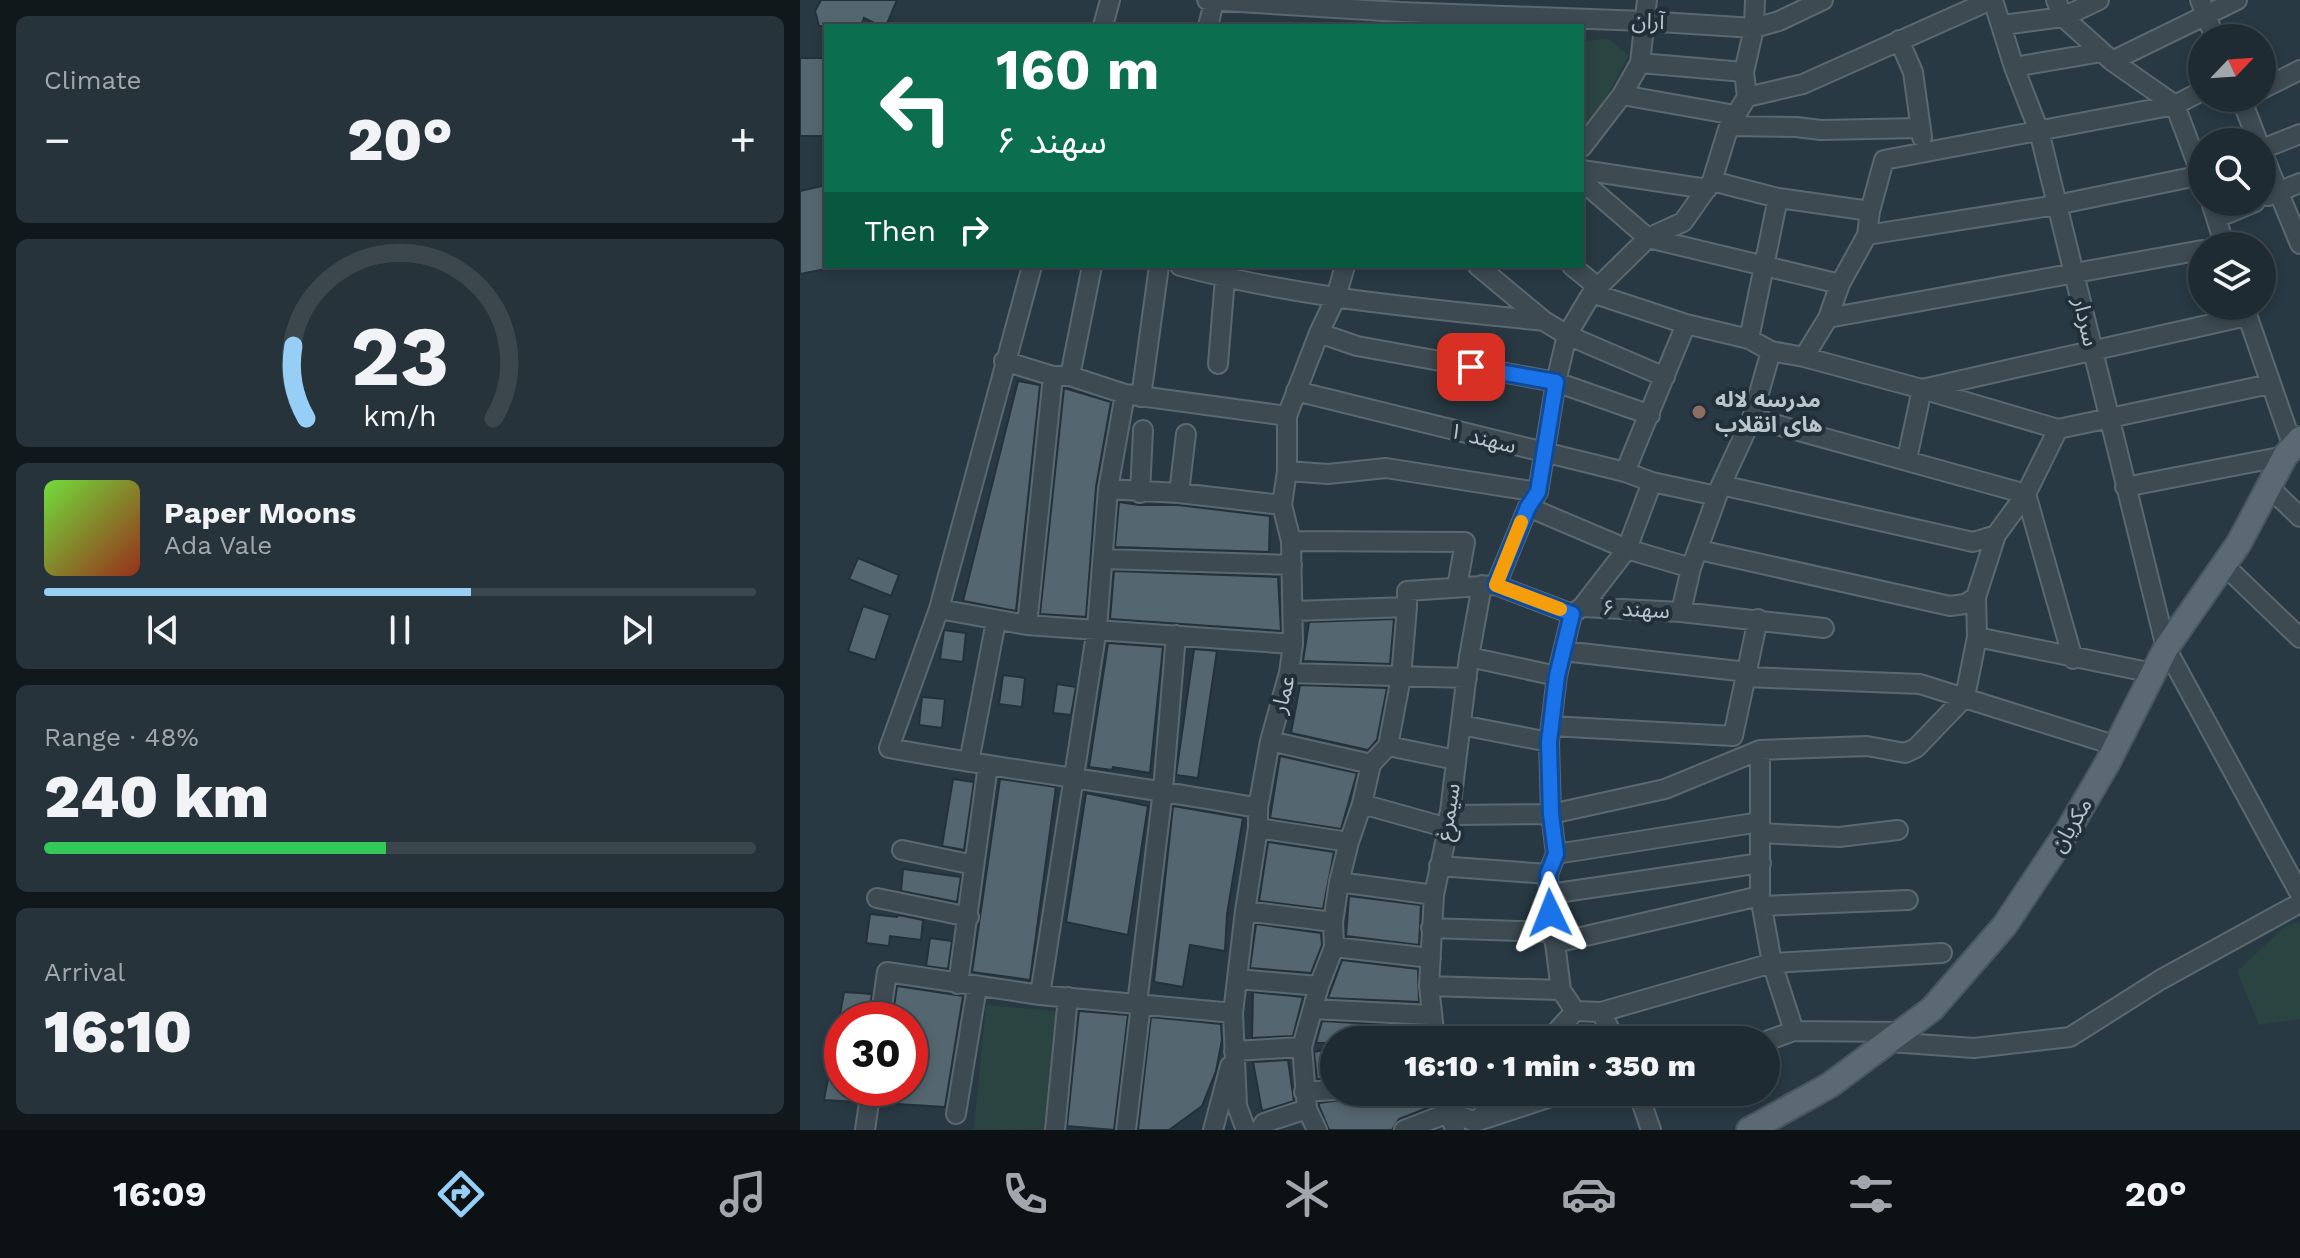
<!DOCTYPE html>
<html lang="en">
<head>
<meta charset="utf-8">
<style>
	:root { --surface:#1e2b32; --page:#26333a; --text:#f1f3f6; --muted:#a1a7ac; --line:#3c474d; --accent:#96cef5 }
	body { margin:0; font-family:"Work Sans","Noto Sans Arabic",sans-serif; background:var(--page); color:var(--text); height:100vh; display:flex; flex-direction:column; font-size:30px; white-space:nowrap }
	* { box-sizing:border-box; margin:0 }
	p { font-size:26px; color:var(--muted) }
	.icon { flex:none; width:44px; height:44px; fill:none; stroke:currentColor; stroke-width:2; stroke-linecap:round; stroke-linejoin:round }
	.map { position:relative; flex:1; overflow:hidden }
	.side { display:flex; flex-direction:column; gap:16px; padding:16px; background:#10181c; width:800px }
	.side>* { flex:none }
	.top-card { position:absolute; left:24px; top:24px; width:760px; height:244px; border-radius:0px; box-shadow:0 4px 12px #0003,0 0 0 2px var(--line); background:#0b6e4f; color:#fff; overflow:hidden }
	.needle { width:52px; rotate:65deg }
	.controls { position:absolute; left:1388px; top:24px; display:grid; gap:16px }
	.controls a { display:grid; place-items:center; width:88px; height:88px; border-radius:50%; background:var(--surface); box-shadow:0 4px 12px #0003,0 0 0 2px var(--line); font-size:40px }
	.speed { position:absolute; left:24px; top:1002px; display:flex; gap:16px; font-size:40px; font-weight:700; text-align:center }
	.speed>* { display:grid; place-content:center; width:104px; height:104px; border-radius:50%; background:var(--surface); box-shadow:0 4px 12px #0003,0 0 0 2px var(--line); line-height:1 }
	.speed .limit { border:12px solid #d22; background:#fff; color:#111 }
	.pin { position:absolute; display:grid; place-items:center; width:68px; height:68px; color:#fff; margin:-34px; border-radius:16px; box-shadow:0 4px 12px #0006 }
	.me { position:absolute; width:88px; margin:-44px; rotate:358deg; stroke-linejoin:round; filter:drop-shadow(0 0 6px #0008) }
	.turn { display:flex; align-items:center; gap:28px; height:168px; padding:0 40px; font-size:36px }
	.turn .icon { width:104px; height:104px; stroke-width:2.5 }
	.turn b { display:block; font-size:56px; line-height:68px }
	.then { display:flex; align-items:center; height:76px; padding:0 40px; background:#0003; gap:16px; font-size:30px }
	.big { font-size:60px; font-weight:800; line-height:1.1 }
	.side .card { flex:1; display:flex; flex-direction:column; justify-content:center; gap:12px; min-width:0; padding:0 28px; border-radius:12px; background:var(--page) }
	.side .dial { align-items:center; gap:0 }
	.dial svg { height:208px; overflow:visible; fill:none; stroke:var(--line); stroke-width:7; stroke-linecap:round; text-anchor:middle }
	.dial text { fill:var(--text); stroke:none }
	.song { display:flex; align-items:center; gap:24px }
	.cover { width:96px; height:96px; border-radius:12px; background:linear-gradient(135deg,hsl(100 70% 55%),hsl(10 70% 35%)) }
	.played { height:8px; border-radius:4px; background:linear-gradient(90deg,var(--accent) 60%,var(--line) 60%) }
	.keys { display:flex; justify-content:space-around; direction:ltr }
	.heat { display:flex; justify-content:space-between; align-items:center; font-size:44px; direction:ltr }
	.charge { height:12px; border-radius:6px; background:linear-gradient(90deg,#34c759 48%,var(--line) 0) }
	.trip { position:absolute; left:520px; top:1026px; width:460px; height:80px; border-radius:40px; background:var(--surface); box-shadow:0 4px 12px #0003,0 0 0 2px var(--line); font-weight:800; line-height:80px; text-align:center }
	.menu { display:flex; height:128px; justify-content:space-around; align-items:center; background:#0c1114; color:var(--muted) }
	.menu .icon { width:56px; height:56px }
	.menu .selected { color:var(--accent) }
	.menu b { font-size:36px; color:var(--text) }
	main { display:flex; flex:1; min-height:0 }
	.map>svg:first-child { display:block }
	.green { fill:#2a4441 }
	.building { fill:#54666f; stroke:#23313a; stroke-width:2 }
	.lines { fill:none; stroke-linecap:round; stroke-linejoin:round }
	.minor-casing { stroke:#5b6870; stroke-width:22 }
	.major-casing { stroke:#49565f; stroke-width:28 }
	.minor { stroke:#3d4a52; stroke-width:18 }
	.major { stroke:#5b6972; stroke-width:24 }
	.route-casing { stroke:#114b97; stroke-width:20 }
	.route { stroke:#1a73e8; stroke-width:14 }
	.slow { stroke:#f59e0b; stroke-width:14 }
	.education-dot { fill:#8d6e63; stroke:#212f38; stroke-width:3 }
	.labels { text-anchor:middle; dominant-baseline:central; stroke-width:8; stroke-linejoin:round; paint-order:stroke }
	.street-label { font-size:22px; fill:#bac5cc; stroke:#212f38 }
	.poi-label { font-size:22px; font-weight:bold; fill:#bac5cc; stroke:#212f38; text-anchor:start }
</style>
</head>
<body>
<main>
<section class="side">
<div class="card"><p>Climate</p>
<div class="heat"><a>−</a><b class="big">20°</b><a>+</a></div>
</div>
<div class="card dial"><svg viewBox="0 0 100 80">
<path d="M14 69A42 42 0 1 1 86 69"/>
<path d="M14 69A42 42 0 0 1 9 41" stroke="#96cef5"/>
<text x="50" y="56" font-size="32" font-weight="700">23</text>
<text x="50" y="72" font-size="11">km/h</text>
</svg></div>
<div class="card">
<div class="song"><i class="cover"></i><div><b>Paper Moons</b><p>Ada Vale</p></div></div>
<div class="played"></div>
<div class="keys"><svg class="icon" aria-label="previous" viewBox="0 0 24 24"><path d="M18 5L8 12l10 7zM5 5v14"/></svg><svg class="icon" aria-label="pause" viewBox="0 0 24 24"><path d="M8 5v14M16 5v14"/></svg><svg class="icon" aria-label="next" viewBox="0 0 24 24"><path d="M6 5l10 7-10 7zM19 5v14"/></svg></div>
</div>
<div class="card"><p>Range · 48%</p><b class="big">240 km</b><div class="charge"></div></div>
<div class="card"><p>Arrival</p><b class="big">16:10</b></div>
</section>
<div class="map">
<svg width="1500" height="1130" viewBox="0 0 1500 1130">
	<rect width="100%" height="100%" fill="#283943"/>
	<!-- green -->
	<path class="green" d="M808 39 829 55 787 133 782 132V41Z
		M1500 922V1019L1459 1025 1437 971 1487 925Z
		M186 1005 256 1011 244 1130 174 1129Z"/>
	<!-- building -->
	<path class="building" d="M21 0H97L86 26H80L64 18 61 26H19L15 11Z
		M0 58H26L23 136H0Z
		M26 185V269L0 274V191Z
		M218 381 240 385 216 611 163 601Z
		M264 388 311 402 296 487 286 617 240 614Z
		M319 502 339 505H378L470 516 469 552 315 547Z
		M58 558 99 575 91 596 49 579Z
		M314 571 478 577 481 631 310 619Z
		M63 606 90 615 75 660 48 651Z
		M594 619 590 664 503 661 509 622Z
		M144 630 166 633 163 662 140 659Z
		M308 643 363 647 350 773 313 767 312 770 289 767Z
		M394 649 417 651 398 778 376 775Z
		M203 675 225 678 222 707 199 704Z
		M257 684 276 687 271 715 253 713Z
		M500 685 587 688 577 740 568 750 491 733Z
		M122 697 145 699 142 728 119 725Z
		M480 756 557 773 541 829 470 818Z
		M153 779 174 782 164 850 142 846Z
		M200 779 256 787 230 980 172 972Z
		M286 793 348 806 328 935 266 922Z
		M373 806 443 818 427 914 425 951 390 945 383 987 354 982Z
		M468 842 534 852 523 909 459 901Z
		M103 869 161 877 157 902 101 891Z
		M549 896 621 905 619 945 546 936Z
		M70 914 97 917 98 915 123 920 121 940 90 936 89 946 66 943Z
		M456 924 521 933 522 945 511 973 450 968Z
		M130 938 152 941 148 969 126 966Z
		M542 960 618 969 619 1002 528 998Z
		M97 986 163 996 145 1107 81 1103 83 1088H110V1020H92Z
		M44 992 72 994 68 1020H39Z
		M453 992 503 997 493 1036 452 1038Z
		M279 1011 328 1015 314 1130 267 1126Z
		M351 1017 421 1024 422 1040 416 1071 402 1106 369 1130H338Z
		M522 1021 621 1027 623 1040H534V1043H516Z
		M37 1030 42 1031V1088H59L57 1102 24 1100Z
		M534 1048V1078L517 1079 514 1052Z
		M488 1060 494 1101 462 1111 453 1062Z
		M631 1092 635 1105 599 1119 592 1130H529L519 1106V1103L540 1100 545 1093Z"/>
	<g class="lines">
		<!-- minor casing -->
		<g class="minor-casing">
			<path id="minor" d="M407 0 600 12 844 21 954 28 979 21 1023 0
				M1193 0 1214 67 1239 131 1366 648 1500 894
				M1256 0 1263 17 1312 61 1375 105
				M1400 0 1415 38
				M1203 25 1263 17 1299 0
				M303 26 310 0
				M408 26 414 2
				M1099 40 1113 72 1122 137
				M1312 61 1437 0
				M840 63 944 72
				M1214 67 1302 52
				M1462 89 1500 70
				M822 95 935 115
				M947 97 1003 84 1191 0
				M1441 98 1458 142
				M1375 105 1402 177
				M929 126 996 127 1021 130 1120 128
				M782 147 822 95 840 63 847 0
				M1462 149 1500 134
				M1462 152 1500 244
				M782 170 907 189
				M782 181 848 238 1040 284
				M912 181 929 126 947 97 944 72 954 28 955 0
				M1468 196 1500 183
				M1411 202 1425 246
				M1417 218 1455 202
				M1067 235 1256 205 1402 175
				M232 266 139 609 89 748C212 771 335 785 458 808
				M380 266C499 298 622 308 744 321
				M678 266 744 321 767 335 865 377
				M772 266 799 288
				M792 293 886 324 949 339 971 351 1004 357 1122 389 1447 316
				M1444 306 1493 447
				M1028 318 1402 250
				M519 333 557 346 756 382 850 415
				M949 339 978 198
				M1004 357 1028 318 1040 284 1067 235 1070 211 1084 160 1375 105 1402 91
				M204 361 253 376H270L325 394 487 416
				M418 364 425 278
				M270 376 292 266
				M496 391 825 472 852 482 917 496
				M341 397 359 266
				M952 418 1226 494
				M1107 459 1122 389 1258 429 1470 384
				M487 471 528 474 586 468 738 492
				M825 472 886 324
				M921 485 1173 542 1196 535 1226 494 1258 429
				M1325 487 1485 456
				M1469 487 1500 517
				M308 489 379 493 482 505
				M340 493 343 430
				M379 493 386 434
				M1226 494 1273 659
				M728 507 827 549 891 568
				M491 541 665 542 657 587
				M899 550 1150 606 1165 604 1176 597 1196 535
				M303 559 492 565
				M1424 565 1500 638
				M696 585 728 507 738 492 756 382 767 335 792 293 848 238 883 222 912 181 978 198 1070 211
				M782 607 827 549 852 482
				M139 609 227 625 493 644
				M494 611 607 607V591L696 585 772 614 782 607 881 612 1024 628
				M881 612 891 568 921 485 952 418 971 351
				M772 614 757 676 749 742 751 814 756 854 748 874 751 932 755 943 761 990 775 1011
				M227 625 253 376
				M1177 637 1353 673
				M763 651 947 672
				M669 657 757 676
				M489 673 667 678
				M946 677 1120 684 1317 746
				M661 725 749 742
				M751 726 933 736 958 619
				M470 741 571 764
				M588 746 656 760
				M960 750V896L972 963 994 1031
				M169 762 196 621
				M562 804 648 828
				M649 815 751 814 865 789 960 750 1067 746 1105 753 1116 748 1165 697 1177 637 1176 597
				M458 828 549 842
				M960 833 1039 837 1098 830
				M102 850 174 865
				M756 854 960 822
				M639 866 748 874
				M539 882 634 895
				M750 894 961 863
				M77 898 169 917
				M962 906 1108 900
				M445 911 533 922
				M631 928 751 932
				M755 943 960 896
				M534 947 631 958
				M437 979 519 986
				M158 984 188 765
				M629 986 761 990
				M240 995 297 628 308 489 325 394
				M337 1004 363 790 376 635
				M513 1009 631 1015
				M775 1011 801 1012 972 963 1142 953
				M801 1012 815 1040
				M80 1020 87 972 240 995 433 1013
				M635 1040 629 986 634 895 648 828 669 657 682 585
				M749 1040 775 1011
				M966 1041 994 1031 1101 1032
				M1090 1042 1174 1048 1270 1037 1360 980 1500 903
				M434 1051 502 1047
				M504 1092 534 1090
				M643 1092 655 1130
				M838 1092 851 1130
				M156 1114 177 987
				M678 1120 702 1092
				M65 1130 71 1088
				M255 1130 268 997
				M326 1130 341 1004
				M413 1130 430 1066
				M446 1130 437 1106 433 1013 445 911 458 828V808L470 741 489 673 493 644 491 541 482 505 487 471V416L519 333 536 297 545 266
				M460 1130 464 1123 507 1109
				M517 1130 507 1109 502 1047 519 986 534 947 533 922 539 882 549 842 562 804 571 764 588 746 601 677 607 607
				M604 1130 651 1112 675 1122 766 1092"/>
		</g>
		<!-- major casing -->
		<g class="major-casing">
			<path id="major" d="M949 1130 1030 1085 1132 1009 1205 925 1269 829 1308 762 1366 648 1439 543 1485 456 1500 439"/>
		</g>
		<!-- minor -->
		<use href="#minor" class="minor"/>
		<!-- major -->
		<use href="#major" class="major"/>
	</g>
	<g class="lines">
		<!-- route casing -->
		<g class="route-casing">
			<path id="route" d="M671 367 756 382 738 492 728 507 696 585 772 614 757 676 749 742 751 814 756 854 748 874 750 913"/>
		</g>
		<!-- route -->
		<use href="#route" class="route"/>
		<!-- slow -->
		<path class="slow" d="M721 522 696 585 760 609"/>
	</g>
	<!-- markers -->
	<circle class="education-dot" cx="899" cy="412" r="8"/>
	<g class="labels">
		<!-- street labels -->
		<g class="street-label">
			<text transform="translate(848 21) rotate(3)">آران</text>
			<text transform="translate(1286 322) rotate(77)">سردار</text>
			<text transform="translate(683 438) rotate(14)">سهند ۱</text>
			<text transform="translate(836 609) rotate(3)">سهند ۶</text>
			<text transform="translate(483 694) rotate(-75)">عمار</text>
			<text transform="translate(648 812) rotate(-81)">سیمرغ</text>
			<text transform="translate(1271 825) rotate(-59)">مکریان</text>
		</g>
		<!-- poi labels -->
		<g class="poi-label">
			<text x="915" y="399">مدرسه لاله<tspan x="915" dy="25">های انقلاب</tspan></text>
		</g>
	</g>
</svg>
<div class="controls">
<a><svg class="needle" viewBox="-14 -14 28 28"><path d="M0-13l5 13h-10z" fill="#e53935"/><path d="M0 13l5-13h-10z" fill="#a1a7ac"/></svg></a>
<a><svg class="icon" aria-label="search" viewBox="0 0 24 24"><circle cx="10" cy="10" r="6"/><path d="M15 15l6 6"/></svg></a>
<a><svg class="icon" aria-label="layers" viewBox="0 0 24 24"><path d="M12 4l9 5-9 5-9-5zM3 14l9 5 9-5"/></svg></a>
</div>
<div class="speed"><div class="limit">30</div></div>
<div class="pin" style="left:671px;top:367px;background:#d93025"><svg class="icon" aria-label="arrive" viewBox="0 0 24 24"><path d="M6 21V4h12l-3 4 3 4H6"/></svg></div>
<svg class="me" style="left:750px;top:913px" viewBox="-20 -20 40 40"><path d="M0-17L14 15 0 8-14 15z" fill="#1a73e8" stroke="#fff" stroke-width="4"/></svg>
<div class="trip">16:10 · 1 min · 350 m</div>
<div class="top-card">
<div class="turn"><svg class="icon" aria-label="left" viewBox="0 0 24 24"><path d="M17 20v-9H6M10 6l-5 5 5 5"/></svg><div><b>160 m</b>سهند ۶</div></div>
<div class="then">Then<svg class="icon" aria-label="right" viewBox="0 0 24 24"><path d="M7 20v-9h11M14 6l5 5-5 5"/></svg></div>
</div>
</div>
</main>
<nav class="menu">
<b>16:09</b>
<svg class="icon selected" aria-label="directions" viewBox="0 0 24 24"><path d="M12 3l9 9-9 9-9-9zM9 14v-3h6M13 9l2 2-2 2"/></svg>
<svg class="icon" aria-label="music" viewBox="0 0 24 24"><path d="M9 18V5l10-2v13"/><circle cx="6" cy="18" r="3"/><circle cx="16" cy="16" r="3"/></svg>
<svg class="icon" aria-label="phone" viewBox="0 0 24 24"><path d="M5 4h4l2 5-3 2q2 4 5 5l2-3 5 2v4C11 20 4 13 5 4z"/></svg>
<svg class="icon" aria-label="climate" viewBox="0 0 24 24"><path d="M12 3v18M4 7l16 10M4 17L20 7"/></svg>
<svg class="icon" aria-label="car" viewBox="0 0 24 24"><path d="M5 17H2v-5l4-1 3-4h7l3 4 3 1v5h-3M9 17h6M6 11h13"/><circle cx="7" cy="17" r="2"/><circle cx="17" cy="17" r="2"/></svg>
<svg class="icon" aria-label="filters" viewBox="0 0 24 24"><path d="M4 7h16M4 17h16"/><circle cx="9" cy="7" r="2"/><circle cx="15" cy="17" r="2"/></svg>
<b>20°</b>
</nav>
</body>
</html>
